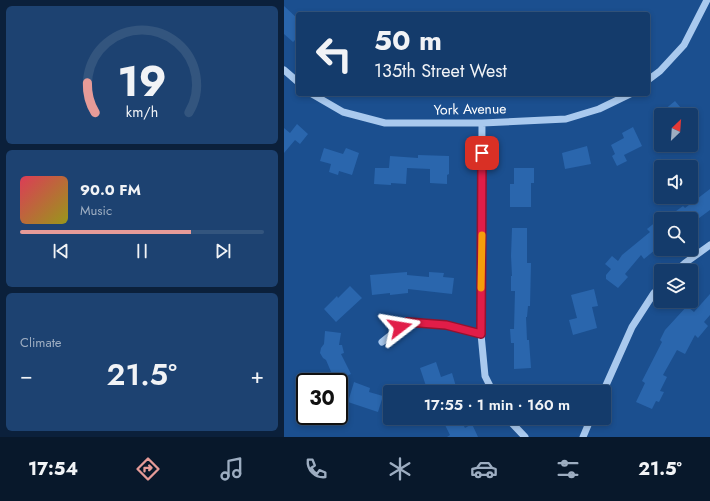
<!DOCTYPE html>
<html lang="en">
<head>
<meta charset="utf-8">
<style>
	:root { --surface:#143b6b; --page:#1d4271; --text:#f1f3f6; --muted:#9dadc1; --line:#33557e; --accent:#e69b98 }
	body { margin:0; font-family:Jost,sans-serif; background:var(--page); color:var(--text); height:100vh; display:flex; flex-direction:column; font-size:15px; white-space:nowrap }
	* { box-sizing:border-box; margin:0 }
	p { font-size:13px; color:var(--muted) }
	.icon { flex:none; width:22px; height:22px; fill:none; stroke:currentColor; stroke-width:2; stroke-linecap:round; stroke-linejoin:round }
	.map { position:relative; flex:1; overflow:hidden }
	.drawer { display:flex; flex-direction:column; gap:6px; padding:6px; background:#0b203b; width:284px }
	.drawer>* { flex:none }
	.guide { position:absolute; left:12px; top:12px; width:354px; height:84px; border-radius:4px; box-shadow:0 2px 6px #0003,0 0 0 1px var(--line); background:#143b6b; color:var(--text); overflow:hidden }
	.needle { width:26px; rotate:25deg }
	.controls { position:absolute; left:370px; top:108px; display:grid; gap:8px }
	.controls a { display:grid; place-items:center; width:44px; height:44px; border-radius:4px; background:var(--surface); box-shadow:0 2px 6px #0003,0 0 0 1px var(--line); font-size:20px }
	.speed { position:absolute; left:12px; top:373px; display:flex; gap:8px; font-size:20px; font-weight:700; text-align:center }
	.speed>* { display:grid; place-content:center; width:52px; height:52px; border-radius:50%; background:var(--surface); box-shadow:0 2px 6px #0003,0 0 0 1px var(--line); line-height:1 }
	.speed .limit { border:2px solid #111; border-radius:6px; background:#fff; color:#111 }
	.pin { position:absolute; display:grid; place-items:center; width:34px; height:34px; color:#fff; margin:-17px; border-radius:8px; box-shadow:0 2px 6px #0006 }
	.me { position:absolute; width:44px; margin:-22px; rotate:76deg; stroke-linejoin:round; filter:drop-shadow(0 0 3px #0008) }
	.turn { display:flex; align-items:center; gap:14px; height:84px; padding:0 12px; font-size:18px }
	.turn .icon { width:52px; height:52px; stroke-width:2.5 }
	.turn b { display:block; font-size:28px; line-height:34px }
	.big { font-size:30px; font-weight:600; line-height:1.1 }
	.drawer .tile { flex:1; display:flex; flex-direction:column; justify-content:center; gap:6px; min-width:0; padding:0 14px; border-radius:6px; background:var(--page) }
	.drawer .dial { align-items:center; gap:0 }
	.dial svg { height:104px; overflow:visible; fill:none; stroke:var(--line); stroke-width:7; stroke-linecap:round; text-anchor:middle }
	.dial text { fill:var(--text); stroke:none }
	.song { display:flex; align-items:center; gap:12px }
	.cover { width:48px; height:48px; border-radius:6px; background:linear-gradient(135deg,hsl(350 70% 55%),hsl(60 70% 35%)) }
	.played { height:4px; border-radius:2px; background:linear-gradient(90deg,var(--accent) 70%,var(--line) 70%) }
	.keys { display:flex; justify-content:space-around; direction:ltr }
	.heat { display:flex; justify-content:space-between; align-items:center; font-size:22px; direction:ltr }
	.trip { position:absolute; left:99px; top:385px; width:228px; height:40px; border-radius:4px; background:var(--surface); box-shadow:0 2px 6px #0003,0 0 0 1px var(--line); font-weight:600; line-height:40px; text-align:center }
	.tabs { display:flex; height:64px; justify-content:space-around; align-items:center; background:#08182b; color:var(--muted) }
	.tabs .icon { width:28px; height:28px }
	.tabs .selected { color:var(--accent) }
	.tabs b { font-size:18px; color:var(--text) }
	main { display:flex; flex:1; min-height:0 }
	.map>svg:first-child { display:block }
	.building { fill:#2a66ad }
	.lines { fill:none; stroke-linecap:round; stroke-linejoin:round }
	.minor { stroke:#a9c9ee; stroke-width:7 }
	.route-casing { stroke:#92132f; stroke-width:10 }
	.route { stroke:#e11d48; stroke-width:7 }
	.slow { stroke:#f59e0b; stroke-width:7 }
	.labels { text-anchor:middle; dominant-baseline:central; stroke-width:4; stroke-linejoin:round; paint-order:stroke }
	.street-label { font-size:14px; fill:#fff; stroke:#1b4f8f }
</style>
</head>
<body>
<main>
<section class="drawer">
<div class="tile dial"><svg viewBox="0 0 100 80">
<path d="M14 69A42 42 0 1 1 86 69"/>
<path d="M14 69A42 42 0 0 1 8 46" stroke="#e69b98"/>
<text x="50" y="56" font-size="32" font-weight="700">19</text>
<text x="50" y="72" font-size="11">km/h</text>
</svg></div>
<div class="tile">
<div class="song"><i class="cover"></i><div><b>90.0 FM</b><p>Music</p></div></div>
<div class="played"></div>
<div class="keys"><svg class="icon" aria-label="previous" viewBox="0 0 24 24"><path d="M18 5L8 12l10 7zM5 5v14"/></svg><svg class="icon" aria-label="pause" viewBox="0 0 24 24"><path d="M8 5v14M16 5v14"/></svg><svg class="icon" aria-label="next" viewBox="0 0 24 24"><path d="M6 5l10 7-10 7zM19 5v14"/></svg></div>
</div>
<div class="tile"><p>Climate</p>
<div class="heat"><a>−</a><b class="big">21.5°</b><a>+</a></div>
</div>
</section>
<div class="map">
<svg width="426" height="437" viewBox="0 0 426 437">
	<rect width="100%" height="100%" fill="#1b4f8f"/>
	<!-- building -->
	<path class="building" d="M0 6 14 19V37L9 42 0 34Z
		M391 101 403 115H374Z
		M13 124 24 134 16 144 11 140 0 153V128L6 133Z
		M349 127 358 146 340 155 343 161 333 166 328 156 331 154 327 145 340 138 338 133Z
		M303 146 307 164 281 169 278 153Z
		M40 148 59 154 62 148 75 153 68 175 55 171 54 175 45 172 47 164 36 161Z
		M134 155 165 156V174L163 175V184L146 183V169L123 168 122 184 107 183V185L90 184 91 168H105L106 156 134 158Z
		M230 168H250V183H247V207H226V184H230Z
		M426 189V210L407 224V219H381L399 206 401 208Z
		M373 221 377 226V245L360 259 357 255 341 274 344 277 334 288 322 279V275L327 269 321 264 328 256 334 261 338 255 366 232 363 229Z
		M228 228H243V263H247L246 306H244L243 317H242L243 340H245L247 368 230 369V343H227L226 329H230L231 291H227V276H228L227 256Z
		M123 272V275L145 277V272L160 273 159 277 170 278 168 294 124 289V293L106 295V293L88 295 86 275Z
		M66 286 78 298 52 322 40 309 53 296 54 298Z
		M310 289 314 306 308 307 313 328 289 335 285 320 293 318 287 295Z
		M426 294V315L420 322 424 326 414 338 411 335 401 354 393 350 379 375 383 377 376 391 380 392 375 402 372 401 368 409 352 402 361 383 358 381 378 342 376 340 381 330 403 306 410 312Z
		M41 331 57 333 55 345H58L60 353 57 354 67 374 51 381 42 360 39 358 36 353 37 348 40 344Z
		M152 362 157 377 168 373 173 390 166 392H144L136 368Z
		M70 382 86 388 85 392 99 396 94 412 64 402Z
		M169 418H176L181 428 188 424 194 437H163L166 435 160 423Z"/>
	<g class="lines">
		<!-- minor -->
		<path class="minor" d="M0 70 14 82
			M364 80 376 71 400 45 423 0
			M28 94 59 112 101 123H198L282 119 315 109 346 94
			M198 123 197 334 201 376 209 392
			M392 271 401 263 426 245
			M98 342 123 322 162 325 197 334
			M319 392 348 327 370 293 377 286
			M223 418 241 437
			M299 437 307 418"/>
	</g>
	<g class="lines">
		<!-- route casing -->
		<g class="route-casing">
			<path id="route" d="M116 327 123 322 162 325 197 334 198 153"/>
		</g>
		<!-- route -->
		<use href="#route" class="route"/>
		<!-- slow -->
		<path class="slow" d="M197 288 198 235"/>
	</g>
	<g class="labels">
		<!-- street labels -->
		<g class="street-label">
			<text transform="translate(186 109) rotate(-1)">York Avenue</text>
		</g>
	</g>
</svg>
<div class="controls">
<a><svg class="needle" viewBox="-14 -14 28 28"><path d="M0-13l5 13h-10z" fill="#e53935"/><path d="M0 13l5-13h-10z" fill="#9dadc1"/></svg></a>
<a><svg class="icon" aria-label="sound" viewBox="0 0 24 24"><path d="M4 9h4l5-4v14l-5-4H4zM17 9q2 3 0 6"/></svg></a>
<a><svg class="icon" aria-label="search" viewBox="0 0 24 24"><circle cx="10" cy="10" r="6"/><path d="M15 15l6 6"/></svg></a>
<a><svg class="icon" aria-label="layers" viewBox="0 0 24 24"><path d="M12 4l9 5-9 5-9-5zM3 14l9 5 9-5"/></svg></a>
</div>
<div class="speed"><div class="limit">30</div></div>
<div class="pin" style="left:198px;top:153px;background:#d93025"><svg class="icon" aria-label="arrive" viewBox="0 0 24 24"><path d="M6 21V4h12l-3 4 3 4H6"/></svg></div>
<svg class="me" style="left:116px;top:327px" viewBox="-20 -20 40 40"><path d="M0-17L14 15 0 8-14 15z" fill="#e11d48" stroke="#fff" stroke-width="4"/></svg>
<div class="trip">17:55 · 1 min · 160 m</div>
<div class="guide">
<div class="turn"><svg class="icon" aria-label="left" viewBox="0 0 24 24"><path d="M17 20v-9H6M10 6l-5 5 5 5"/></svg><div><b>50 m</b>135th Street West</div></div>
</div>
</div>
</main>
<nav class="tabs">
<b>17:54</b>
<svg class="icon selected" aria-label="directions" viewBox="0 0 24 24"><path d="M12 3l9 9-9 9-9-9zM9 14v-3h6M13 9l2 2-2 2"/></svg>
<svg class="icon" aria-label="music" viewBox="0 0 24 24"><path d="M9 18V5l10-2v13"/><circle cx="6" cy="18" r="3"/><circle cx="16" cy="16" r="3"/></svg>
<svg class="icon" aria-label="phone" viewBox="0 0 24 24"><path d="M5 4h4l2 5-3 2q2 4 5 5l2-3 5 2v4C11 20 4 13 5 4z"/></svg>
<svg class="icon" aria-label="climate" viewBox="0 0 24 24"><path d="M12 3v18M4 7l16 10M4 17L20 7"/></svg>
<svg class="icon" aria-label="car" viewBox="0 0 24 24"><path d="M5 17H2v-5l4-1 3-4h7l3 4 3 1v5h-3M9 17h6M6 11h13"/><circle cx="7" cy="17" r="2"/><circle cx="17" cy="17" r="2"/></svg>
<svg class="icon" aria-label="filters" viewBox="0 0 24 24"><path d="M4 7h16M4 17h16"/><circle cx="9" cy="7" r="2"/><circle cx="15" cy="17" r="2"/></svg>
<b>21.5°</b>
</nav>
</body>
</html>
